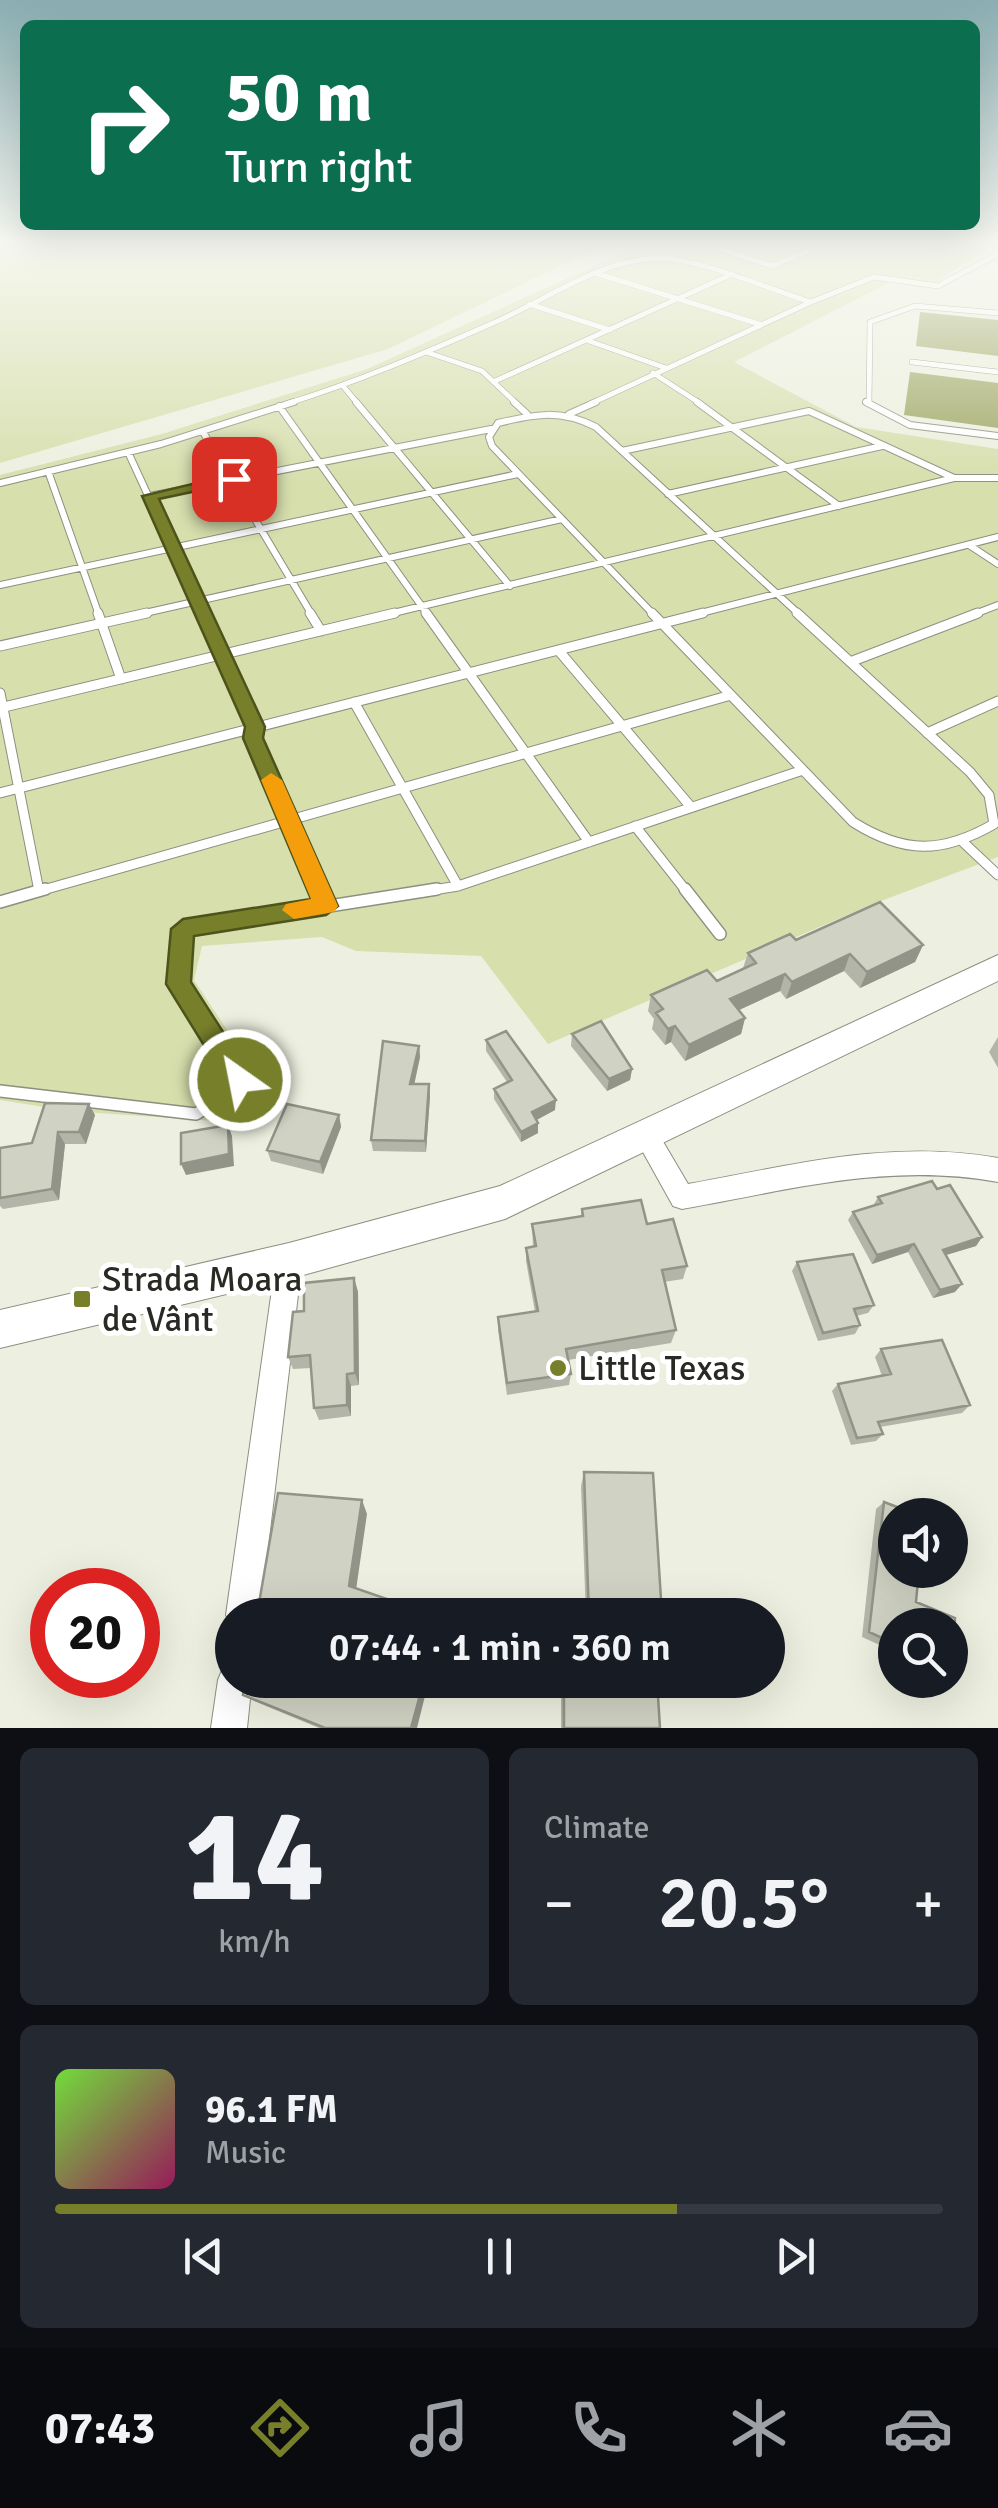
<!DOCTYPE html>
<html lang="en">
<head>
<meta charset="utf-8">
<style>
	:root { --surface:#171b24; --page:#242831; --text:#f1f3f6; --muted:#9ea1a6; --line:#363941; --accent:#777f2a }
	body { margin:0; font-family:Signika,sans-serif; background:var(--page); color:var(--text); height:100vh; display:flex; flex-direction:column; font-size:38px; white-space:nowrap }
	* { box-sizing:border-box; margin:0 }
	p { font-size:32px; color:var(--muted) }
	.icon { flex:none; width:55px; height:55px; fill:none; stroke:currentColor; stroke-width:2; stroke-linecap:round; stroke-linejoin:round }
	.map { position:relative; height:1728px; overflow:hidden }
	.details { display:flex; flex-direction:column; gap:20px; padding:20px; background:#0d0f14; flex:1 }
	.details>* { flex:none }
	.hud { position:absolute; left:20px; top:20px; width:960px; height:210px; border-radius:15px; box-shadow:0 10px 40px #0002; background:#0b6e4f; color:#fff; overflow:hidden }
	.controls { position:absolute; left:878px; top:1498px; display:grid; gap:20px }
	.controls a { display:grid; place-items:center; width:90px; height:90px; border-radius:50%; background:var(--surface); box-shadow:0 10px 40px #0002; font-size:50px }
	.speed { position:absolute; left:30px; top:1568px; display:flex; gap:20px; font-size:50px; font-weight:700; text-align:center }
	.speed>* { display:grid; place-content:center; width:130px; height:130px; border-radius:50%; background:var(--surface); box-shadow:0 10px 40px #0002; line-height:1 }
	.speed .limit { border:15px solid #d22; background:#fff; color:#111 }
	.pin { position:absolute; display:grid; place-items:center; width:85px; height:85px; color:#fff; margin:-42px; border-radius:20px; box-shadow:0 5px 15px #0006 }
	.me { position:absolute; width:110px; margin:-55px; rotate:327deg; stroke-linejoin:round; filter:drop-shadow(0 0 8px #0008) }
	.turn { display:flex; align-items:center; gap:35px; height:210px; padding:0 40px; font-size:45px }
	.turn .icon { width:130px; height:130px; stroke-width:2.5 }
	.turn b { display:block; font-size:70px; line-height:85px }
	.big { font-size:75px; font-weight:600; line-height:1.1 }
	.details .card { flex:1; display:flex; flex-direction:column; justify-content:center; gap:15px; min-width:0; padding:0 35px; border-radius:15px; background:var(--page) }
	.details .dial { align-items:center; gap:0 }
	.dial b { font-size:130px; line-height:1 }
	.song { display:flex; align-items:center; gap:30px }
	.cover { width:120px; height:120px; border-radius:15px; background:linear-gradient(135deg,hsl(100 70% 55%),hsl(330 70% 35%)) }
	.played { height:10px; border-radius:5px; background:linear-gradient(90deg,var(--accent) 70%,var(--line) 70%) }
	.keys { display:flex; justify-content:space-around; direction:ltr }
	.heat { display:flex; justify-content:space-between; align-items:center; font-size:55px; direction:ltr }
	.details .tiles { flex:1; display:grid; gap:20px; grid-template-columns:1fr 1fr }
	.card:last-child { grid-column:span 2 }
	.trip { position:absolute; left:215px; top:1598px; width:570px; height:100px; border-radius:50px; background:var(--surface); box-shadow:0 10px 40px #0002; font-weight:600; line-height:100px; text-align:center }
	.menu { display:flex; height:160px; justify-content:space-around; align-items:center; background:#090b0e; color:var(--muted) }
	.menu .icon { width:70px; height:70px }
	.menu .on { color:var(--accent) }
	.menu b { font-size:45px; color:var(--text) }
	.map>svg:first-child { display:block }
	.green { fill:#d7dfad }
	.water { fill:#9da662 }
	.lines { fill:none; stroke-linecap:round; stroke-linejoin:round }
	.service-far3-casing { stroke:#8d8f80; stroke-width:6 }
	.service-far2-casing { stroke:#8d8f80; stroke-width:8 }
	.service-far1-casing { stroke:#8d8f80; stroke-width:11 }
	.service-casing { stroke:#8d8f80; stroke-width:14 }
	.minor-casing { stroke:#8d8f80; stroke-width:2 }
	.secondary-casing { stroke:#8d8f80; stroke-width:2 }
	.service-far3 { stroke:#fff; stroke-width:5 }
	.service-far2 { stroke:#fff; stroke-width:6 }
	.service-far1 { stroke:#fff; stroke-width:9 }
	.service { stroke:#fff; stroke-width:11 }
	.minor { fill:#fff; fill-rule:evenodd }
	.secondary { fill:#fff; fill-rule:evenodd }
	.wall { fill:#b3b5a8 }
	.shaded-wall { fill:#929488 }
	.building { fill:#d0d3c3; stroke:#929488; stroke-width:2.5 }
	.route { fill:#777f2a; stroke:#4d531b; stroke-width:2.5 }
	.slow { fill:#f59e0b }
	.poi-dot { fill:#777f2a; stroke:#fff; stroke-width:4 }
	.labels { text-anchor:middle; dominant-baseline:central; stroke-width:10; stroke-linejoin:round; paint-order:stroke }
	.near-poi-label { font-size:35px; fill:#292a24; stroke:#fff; text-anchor:start }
</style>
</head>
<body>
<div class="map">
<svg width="998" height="1728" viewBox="0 0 998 1728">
	<rect width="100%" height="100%" fill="#edf0e0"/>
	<!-- green -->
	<path class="green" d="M0 242H641L583 255 388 349 0 463Z
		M647 242H998L933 284 896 279 734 362 856 427 998 449V857L873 904 548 1044 481 956 356 951 322 937 202 946 194 980 266 1089 230 1122 69 1111 0 1100V475L162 434 367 369Z"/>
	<!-- water -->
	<path class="water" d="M920 312 998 320V356L916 346Z
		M910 372 998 383V428L904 415Z"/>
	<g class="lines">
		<!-- service-far3 casing -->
		<g class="service-far3-casing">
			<path id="service-far3" d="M733 242 717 248 772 266 829 242
				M595 273 759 324
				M811 302 874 277 938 286 998 254
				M529 304 610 330
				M589 341 666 368
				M426 352 482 371 517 404
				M912 362 998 372
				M653 373 701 404
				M495 381 728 276
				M343 386 358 404
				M286 404C357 382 425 353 493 323 546 301 611 251 672 259 718 266 766 288 811 302L590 404
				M869 404 870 322 915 306 998 313"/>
		</g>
		<!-- service-far2 casing -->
		<g class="service-far2-casing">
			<path id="service-far2" d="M356 402 510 586
				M514 402 527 414
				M697 402 839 506
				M866 402 910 425 998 436
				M279 406 428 615
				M569 414 596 402
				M203 432 312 615
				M622 451 809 411 954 478
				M128 452 203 615
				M48 471 99 615
				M0 483 161 444 294 402
				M668 494 882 446
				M150 496 491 429
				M969 545 998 564
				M0 585 518 474
				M136 615 562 519
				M385 615 954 478H998
				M654 615 492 446 489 437 498 423C536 414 560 409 596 427L800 615
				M693 615 998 537
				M972 615 998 605"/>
		</g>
		<!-- service-far1 casing -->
		<g class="service-far1-casing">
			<path id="service-far1" d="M98 613 121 679
				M202 613 255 727 253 738 320 892
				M310 613 321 631
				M426 613 589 842
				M652 613 853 822C904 854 942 854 994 824L989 795 970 772 797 613
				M0 646 147 613
				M559 651 691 807
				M850 662 978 613
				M0 693 39 891
				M354 702 458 886
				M0 708 395 613
				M927 733 998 701
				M0 793 703 613
				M635 826 687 892
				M964 843 998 875
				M36 892 731 695
				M421 892 458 886 803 770"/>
		</g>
		<!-- service casing -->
		<g class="service-casing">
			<path id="service" d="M319 889 326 906
				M685 889 720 934
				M0 902 45 889
				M0 1091 196 1114 224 1097 240 1080 178 984 183 929 437 889"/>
		</g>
		<!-- minor casing -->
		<g class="minor-casing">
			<path id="minor" d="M646 1125 655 1128 688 1184C794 1165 890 1139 998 1158V1182C888 1162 790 1190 682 1209L673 1206 634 1136 637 1128Z
				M289 1248 299 1252 302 1261 260 1615H232V1627L226 1615 276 1261 279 1252Z
				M232 1664V1680H252L247 1728H211L218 1680 223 1668Z"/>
		</g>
		<!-- secondary casing -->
		<g class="secondary-casing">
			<path id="secondary" d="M998 955V981L505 1219 289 1279 0 1348V1310L289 1243 500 1186Z"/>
		</g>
		<!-- service-far3 -->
		<use href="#service-far3" class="service-far3"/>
		<!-- service-far2 -->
		<use href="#service-far2" class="service-far2"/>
		<!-- service-far1 -->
		<use href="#service-far1" class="service-far1"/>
		<!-- service -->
		<use href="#service" class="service"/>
		<!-- minor -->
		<use href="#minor" class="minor"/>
		<!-- secondary -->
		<use href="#secondary" class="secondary"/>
	</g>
	<!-- wall -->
	<path class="wall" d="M796 940 923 945 915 962 860 988 844 971 786 999 780 991 739 1010 745 1018 741 1034 685 1061 671 1042 665 1045 652 1029 654 1019 648 1011 651 995 717 981 743 968 748 953Z
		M572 1034 632 1069 630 1080 607 1091 571 1046Z
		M998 1037V1068L989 1052Z
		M486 1040 555 1110 536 1120 538 1133 521 1142 494 1099V1089L507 1082 486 1051Z
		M419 1046 420 1057 414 1084 430 1096 426 1152 373 1151 371 1140Z
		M95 1115 86 1144H65L59 1200 3 1209 0 1206V1148L32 1143Z
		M339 1115 341 1127 323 1174 271 1161 267 1150Z
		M937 1189 982 1237 976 1246 946 1255 955 1292 933 1298 908 1252 872 1264 848 1220 853 1212 873 1206 878 1197Z
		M582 1209 647 1224 687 1266 683 1279 664 1282 676 1330 671 1343 568 1360 571 1374 569 1385 507 1395 498 1330V1317L535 1312 526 1261V1248L533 1247 532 1224 581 1216Z
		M797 1262 874 1305 868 1313 856 1316 860 1325 855 1334 818 1341 792 1271Z
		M354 1278 358 1292 359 1385 351 1386V1416L319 1420 314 1408 311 1368 293 1369 288 1357 304 1311Z
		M881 1349 970 1405 962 1413 880 1427 883 1434 876 1441 851 1445 832 1391 838 1384 882 1376 875 1357Z
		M584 1472 662 1615H586L581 1486Z
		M884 1502 918 1515H895V1570H919L916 1602 955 1618 952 1668 950 1669V1625H895V1652L862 1637 876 1509Z
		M564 1680 660 1728H561V1687Z
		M243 1695 417 1728H319L254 1701Z"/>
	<!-- shaded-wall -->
	<path class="shaded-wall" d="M923 945 915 962 860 988 867 972Z
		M850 954 844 971 786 999 792 982Z
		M785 974 780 991 726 1016 730 999Z
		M745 1018 741 1034 685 1061 689 1045Z
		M675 1026 671 1042 665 1045 668 1029Z
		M419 1046 420 1057 412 1095 410 1084Z
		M632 1069 630 1080 607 1091 609 1079Z
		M429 1084 430 1096 426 1152 425 1141Z
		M556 1100 555 1110 531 1123 532 1112Z
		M89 1104 95 1115 86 1144 79 1132Z
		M339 1115 341 1127 323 1174 320 1162Z
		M538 1123V1133L521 1142V1132Z
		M228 1125 232 1136 234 1166 186 1175 181 1164Z
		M58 1132 65 1144 59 1200 52 1189Z
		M982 1237 976 1246 936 1258 943 1250Z
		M914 1244 908 1252 872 1264 877 1255Z
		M354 1278 358 1292 359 1385 355 1373Z
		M962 1284 955 1292 933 1298 940 1290Z
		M347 1374 351 1386V1416L347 1405Z
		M362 1500 367 1514 355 1597 349 1586Z
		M424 1680H429L417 1728H411Z"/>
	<!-- building -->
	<path class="building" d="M880 902 923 945 867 972 850 954 792 982 785 974 730 999 745 1018 689 1045 675 1026 668 1029 656 1013 663 1009 651 995 707 970 717 981 756 963 748 953 790 934 796 940Z
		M601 1021 632 1069 609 1079 572 1034Z
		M506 1031 556 1100 532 1112 538 1123 521 1132 494 1089 512 1080 486 1040Z
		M383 1041 419 1046 410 1084H429L425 1141 371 1140Z
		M45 1103 89 1104 79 1132H58L52 1189 0 1198V1148L32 1143Z
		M287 1104 339 1115 320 1162 267 1150Z
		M228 1125 229 1154 181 1164V1133Z
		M932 1181 937 1189 950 1185 982 1237 943 1250 962 1284 940 1290 914 1244 877 1255 853 1212 882 1203 878 1197Z
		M641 1200 647 1224 673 1219 687 1266 662 1270 676 1330 566 1349 571 1374 507 1383 498 1317 538 1311 526 1248 536 1246 532 1224 583 1216 582 1209Z
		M853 1254 874 1305 854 1309 860 1325 823 1333 797 1262Z
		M354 1278 355 1373 347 1374V1405L314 1408 310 1355 288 1357 293 1312 304 1311V1283Z
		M942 1340 970 1405 878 1422 883 1434 857 1438 838 1384 891 1374 881 1349Z
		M584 1472 653 1473 662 1615H589Z
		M278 1493 362 1500 349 1586 433 1615H257Z
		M884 1502 918 1515H895V1570H919L916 1602 955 1618 952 1668 950 1667V1625H895V1644L869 1632Z
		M245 1680H424L411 1728H325L243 1695Z
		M564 1680H657L660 1728H564Z"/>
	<!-- sky -->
	<linearGradient id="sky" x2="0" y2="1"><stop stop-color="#8aaeb2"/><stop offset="0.5" stop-color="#f7f8f1"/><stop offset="1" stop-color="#f7f8f1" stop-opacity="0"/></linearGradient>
	<rect width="998" height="484" fill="url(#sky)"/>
	<!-- route -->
	<path class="route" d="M234 474 239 476V482L159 499 265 727 263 738 338 906 326 915 194 936 191 982 254 1080 250 1089H231L166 984 171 929 183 919 311 899 243 738 245 727 142 496Z"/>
	<!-- slow -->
	<path class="slow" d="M271 773 282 780 338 906 334 912 294 919 282 910 286 904 311 899 261 780Z"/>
	<!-- markers -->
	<g class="poi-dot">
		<rect x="72" y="1289" width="20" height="20" rx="5"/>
		<circle cx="558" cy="1368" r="10"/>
	</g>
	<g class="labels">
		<!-- near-poi labels -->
		<g class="near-poi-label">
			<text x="102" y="1279">Strada Moara<tspan x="102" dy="40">de Vânt</tspan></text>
			<text x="578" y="1368">Little Texas</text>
		</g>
	</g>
</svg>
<div class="controls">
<a><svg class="icon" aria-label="sound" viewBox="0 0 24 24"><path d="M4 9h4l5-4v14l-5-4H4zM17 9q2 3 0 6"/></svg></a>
<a><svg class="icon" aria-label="search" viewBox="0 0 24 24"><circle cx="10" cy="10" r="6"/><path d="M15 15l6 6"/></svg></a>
</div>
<div class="speed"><div class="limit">20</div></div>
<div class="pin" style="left:234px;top:479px;background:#d93025"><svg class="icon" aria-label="arrive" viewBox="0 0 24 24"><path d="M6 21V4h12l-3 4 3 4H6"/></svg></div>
<svg class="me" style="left:240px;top:1080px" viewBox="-20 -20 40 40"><circle r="17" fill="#777f2a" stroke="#fff" stroke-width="3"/><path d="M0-11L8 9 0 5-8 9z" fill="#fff"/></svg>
<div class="trip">07:44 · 1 min · 360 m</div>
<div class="hud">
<div class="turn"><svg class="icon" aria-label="right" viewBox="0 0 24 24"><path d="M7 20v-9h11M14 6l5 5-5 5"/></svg><div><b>50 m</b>Turn right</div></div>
</div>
</div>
<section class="details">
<div class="tiles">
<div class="card dial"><b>14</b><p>km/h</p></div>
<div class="card"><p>Climate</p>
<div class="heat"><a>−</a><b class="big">20.5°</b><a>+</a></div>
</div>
<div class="card">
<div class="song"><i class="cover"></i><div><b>96.1 FM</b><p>Music</p></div></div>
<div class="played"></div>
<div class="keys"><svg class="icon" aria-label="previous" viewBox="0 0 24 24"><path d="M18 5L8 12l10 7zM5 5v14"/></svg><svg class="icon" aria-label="pause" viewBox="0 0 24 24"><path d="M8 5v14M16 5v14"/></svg><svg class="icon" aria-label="next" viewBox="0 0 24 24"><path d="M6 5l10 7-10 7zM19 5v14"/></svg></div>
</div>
</div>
</section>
<nav class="menu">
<b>07:43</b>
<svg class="icon on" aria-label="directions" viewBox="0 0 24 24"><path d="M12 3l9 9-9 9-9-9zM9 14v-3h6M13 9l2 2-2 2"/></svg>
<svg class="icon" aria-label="music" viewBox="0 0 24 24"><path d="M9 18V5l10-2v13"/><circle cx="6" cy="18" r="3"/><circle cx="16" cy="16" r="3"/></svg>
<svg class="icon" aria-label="phone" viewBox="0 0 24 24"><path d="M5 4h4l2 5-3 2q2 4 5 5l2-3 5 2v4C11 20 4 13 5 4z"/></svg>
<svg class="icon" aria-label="climate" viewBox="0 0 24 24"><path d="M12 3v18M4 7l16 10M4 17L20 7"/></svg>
<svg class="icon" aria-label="car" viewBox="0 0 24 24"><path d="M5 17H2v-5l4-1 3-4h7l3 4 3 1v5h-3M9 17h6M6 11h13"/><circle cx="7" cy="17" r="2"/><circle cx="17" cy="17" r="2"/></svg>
</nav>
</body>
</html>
